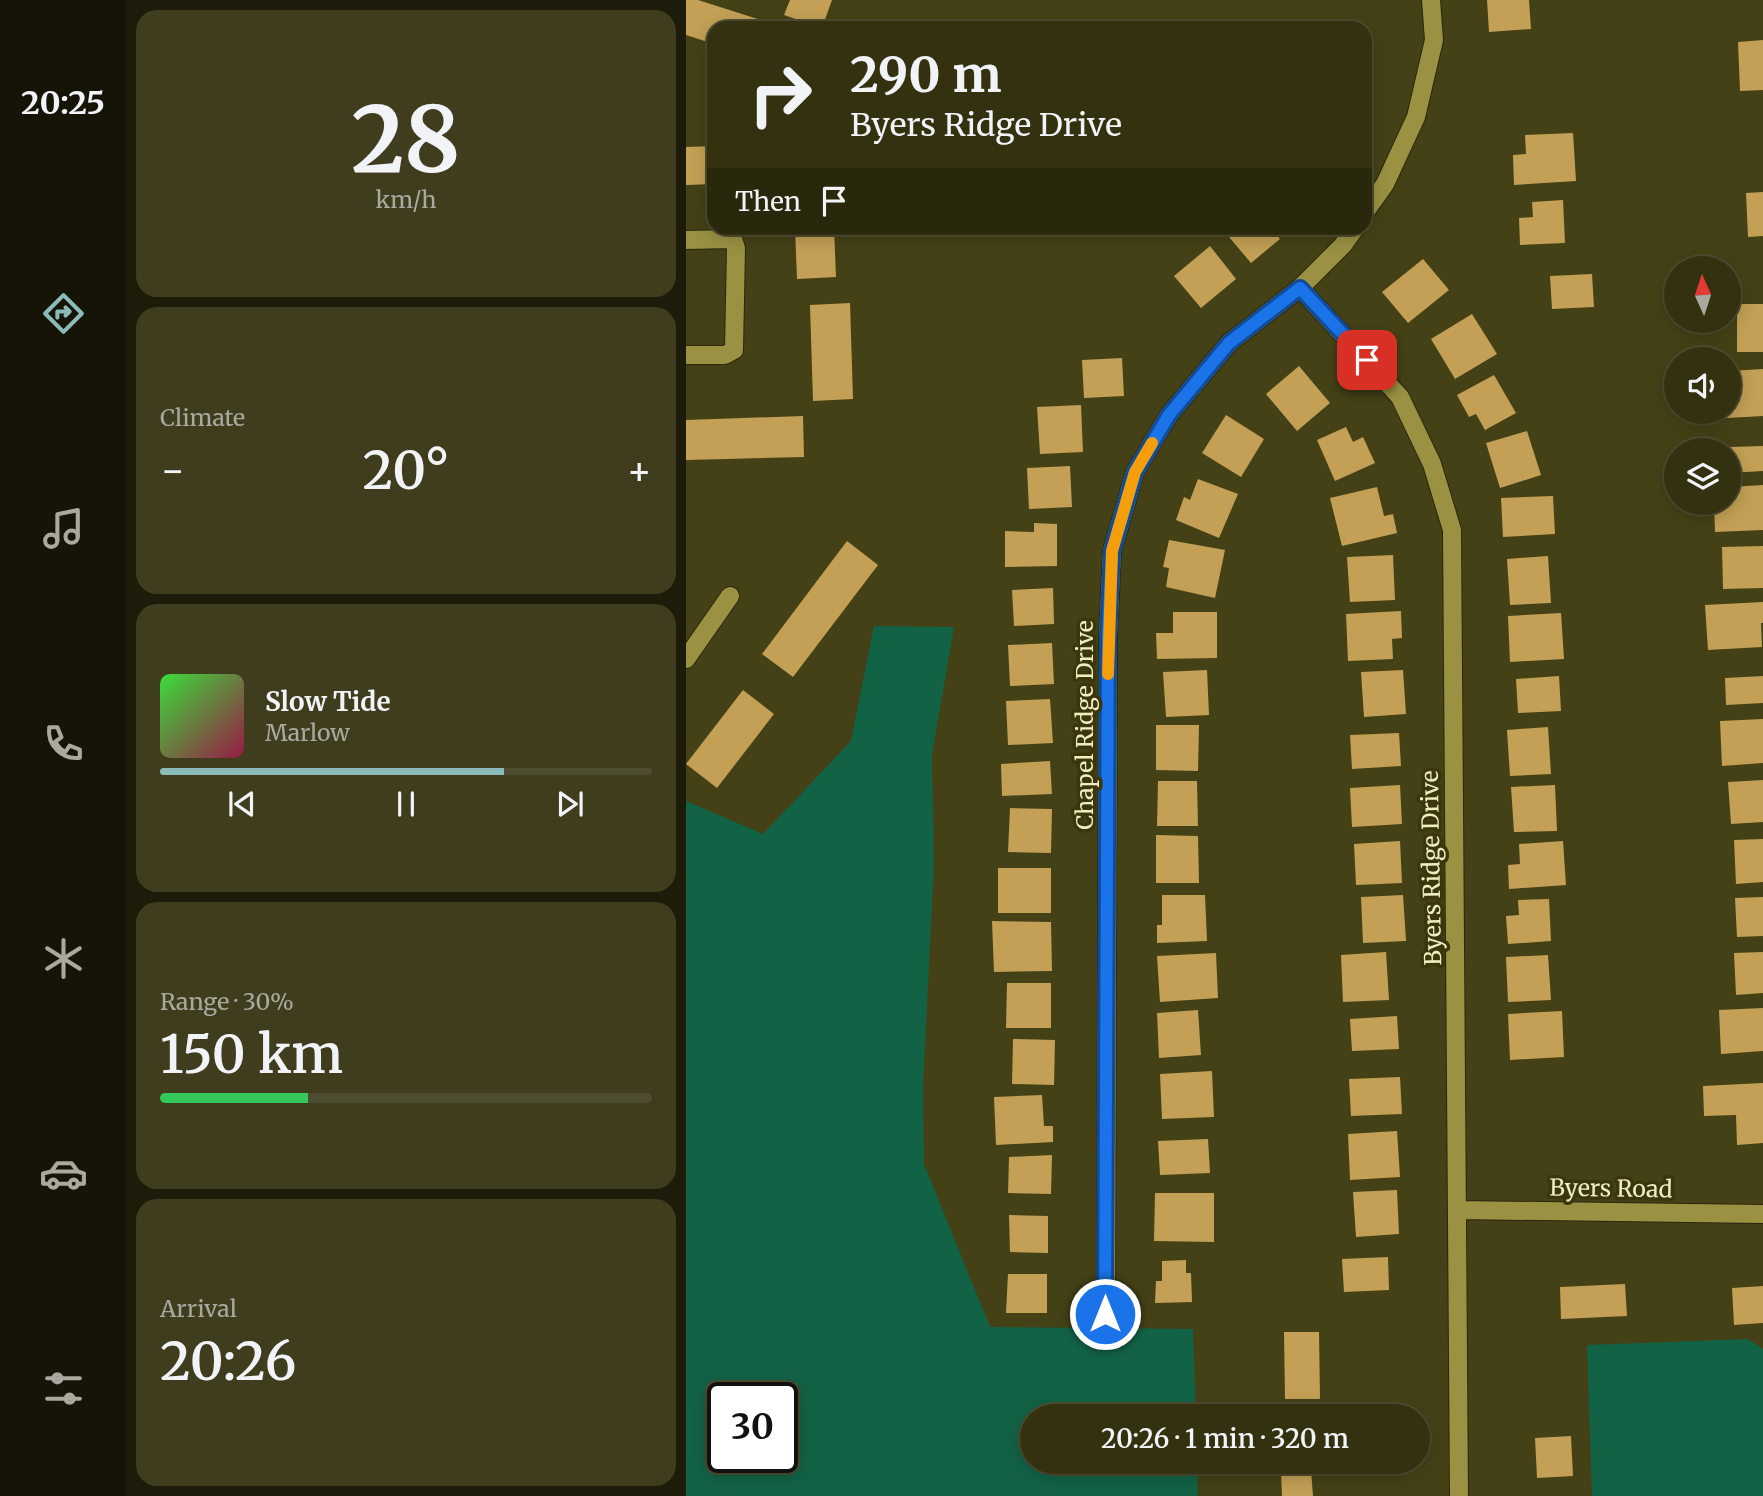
<!DOCTYPE html>
<html lang="en">
<head>
<meta charset="utf-8">
<style>
	:root { --surface:#343110; --page:#3f3d1e; --text:#f1f3f6; --muted:#a9a99f; --line:#4e4c30; --accent:#8bbbb9 }
	body { margin:0; font-family:Merriweather,serif; background:var(--page); color:var(--text); height:100vh; display:flex; flex-direction:column; font-size:26px; white-space:nowrap }
	* { box-sizing:border-box; margin:0 }
	p { font-size:23px; color:var(--muted) }
	.icon { flex:none; width:38px; height:38px; fill:none; stroke:currentColor; stroke-width:2; stroke-linecap:round; stroke-linejoin:round }
	.map { position:relative; flex:1; overflow:hidden }
	.drawer { display:flex; flex-direction:column; gap:10px; padding:10px; background:#1d1b09; width:560px }
	.drawer>* { flex:none }
	.hud { position:absolute; left:21px; top:21px; width:665px; height:214px; border-radius:21px; box-shadow:0 4px 18px #0003,0 0 0 2px var(--line); background:#343110; color:var(--text); overflow:hidden }
	.needle { width:46px; rotate:357deg }
	.controls { position:absolute; left:978px; top:256px; display:grid; gap:14px }
	.controls a { display:grid; place-items:center; width:77px; height:77px; border-radius:50%; background:var(--surface); box-shadow:0 4px 18px #0003,0 0 0 2px var(--line); font-size:35px }
	.speed { position:absolute; left:21px; top:1382px; display:flex; gap:14px; font-size:35px; font-weight:700; text-align:center }
	.speed>* { display:grid; place-content:center; width:91px; height:91px; border-radius:50%; background:var(--surface); box-shadow:0 4px 18px #0003,0 0 0 2px var(--line); line-height:1 }
	.speed .limit { border:4px solid #111; border-radius:10px; background:#fff; color:#111 }
	.pin { position:absolute; display:grid; place-items:center; width:60px; height:60px; color:#fff; margin:-30px; border-radius:14px; box-shadow:0 4px 10px #0006 }
	.me { position:absolute; width:77px; margin:-38px; rotate:0deg; stroke-linejoin:round; filter:drop-shadow(0 0 5px #0008) }
	.turn { display:flex; align-items:center; gap:24px; height:147px; padding:0 28px; font-size:32px }
	.turn .icon { width:91px; height:91px; stroke-width:2.5 }
	.turn b { display:block; font-size:49px; line-height:60px }
	.then { display:flex; align-items:center; height:66px; padding:0 28px; background:#0003; gap:14px; font-size:26px }
	.big { font-size:52px; font-weight:600; line-height:1.1 }
	.drawer .widget { flex:1; display:flex; flex-direction:column; justify-content:center; gap:10px; min-width:0; padding:0 24px; border-radius:21px; background:var(--page) }
	.drawer .dial { align-items:center; gap:0 }
	.dial b { font-size:91px; line-height:1 }
	.song { display:flex; align-items:center; gap:21px }
	.cover { width:84px; height:84px; border-radius:10px; background:linear-gradient(135deg,hsl(120 70% 55%),hsl(340 70% 35%)) }
	.played { height:7px; border-radius:4px; background:linear-gradient(90deg,var(--accent) 70%,var(--line) 70%) }
	.keys { display:flex; justify-content:space-around; direction:ltr }
	.heat { display:flex; justify-content:space-between; align-items:center; font-size:38px; direction:ltr }
	.charge { height:10px; border-radius:5px; background:linear-gradient(90deg,#34c759 30%,var(--line) 0) }
	.trip { position:absolute; left:334px; top:1404px; width:410px; height:70px; border-radius:35px; background:var(--surface); box-shadow:0 4px 18px #0003,0 0 0 2px var(--line); font-weight:600; line-height:70px; text-align:center }
	main { display:flex; flex:1; min-height:0 }
	.dock { display:flex; flex-direction:column; width:126px; justify-content:space-around; align-items:center; background:#151406; color:var(--muted) }
	.dock .icon { width:49px; height:49px }
	.dock .selected { color:var(--accent) }
	.dock b { font-size:32px; color:var(--text) }
	.map>svg:first-child { display:block }
	.green { fill:#126246; fill-rule:evenodd }
	.building { fill:#c3a055 }
	.lines { fill:none; stroke-linecap:round; stroke-linejoin:round }
	.minor-casing { stroke:#2a270e; stroke-width:20 }
	.minor { stroke:#9a9242; stroke-width:18 }
	.route-casing { stroke:#114b97; stroke-width:18 }
	.route { stroke:#1a73e8; stroke-width:12 }
	.slow { stroke:#f59e0b; stroke-width:12 }
	.labels { text-anchor:middle; dominant-baseline:central; stroke-width:7; stroke-linejoin:round; paint-order:stroke }
	.street-label { font-size:23px; fill:#f0edc5; stroke:#3b370a }
</style>
</head>
<body>
<main>
<nav class="dock">
<b>20:25</b>
<svg class="icon selected" aria-label="directions" viewBox="0 0 24 24"><path d="M12 3l9 9-9 9-9-9zM9 14v-3h6M13 9l2 2-2 2"/></svg>
<svg class="icon" aria-label="music" viewBox="0 0 24 24"><path d="M9 18V5l10-2v13"/><circle cx="6" cy="18" r="3"/><circle cx="16" cy="16" r="3"/></svg>
<svg class="icon" aria-label="phone" viewBox="0 0 24 24"><path d="M5 4h4l2 5-3 2q2 4 5 5l2-3 5 2v4C11 20 4 13 5 4z"/></svg>
<svg class="icon" aria-label="climate" viewBox="0 0 24 24"><path d="M12 3v18M4 7l16 10M4 17L20 7"/></svg>
<svg class="icon" aria-label="car" viewBox="0 0 24 24"><path d="M5 17H2v-5l4-1 3-4h7l3 4 3 1v5h-3M9 17h6M6 11h13"/><circle cx="7" cy="17" r="2"/><circle cx="17" cy="17" r="2"/></svg>
<svg class="icon" aria-label="filters" viewBox="0 0 24 24"><path d="M4 7h16M4 17h16"/><circle cx="9" cy="7" r="2"/><circle cx="15" cy="17" r="2"/></svg>
</nav>
<section class="drawer">
<div class="widget dial"><b>28</b><p>km/h</p></div>
<div class="widget"><p>Climate</p>
<div class="heat"><a>−</a><b class="big">20°</b><a>+</a></div>
</div>
<div class="widget">
<div class="song"><i class="cover"></i><div><b>Slow Tide</b><p>Marlow</p></div></div>
<div class="played"></div>
<div class="keys"><svg class="icon" aria-label="previous" viewBox="0 0 24 24"><path d="M18 5L8 12l10 7zM5 5v14"/></svg><svg class="icon" aria-label="pause" viewBox="0 0 24 24"><path d="M8 5v14M16 5v14"/></svg><svg class="icon" aria-label="next" viewBox="0 0 24 24"><path d="M6 5l10 7-10 7zM19 5v14"/></svg></div>
</div>
<div class="widget"><p>Range · 30%</p><b class="big">150 km</b><div class="charge"></div></div>
<div class="widget"><p>Arrival</p><b class="big">20:26</b></div>
</section>
<div class="map">
<svg width="1077" height="1496" viewBox="0 0 1077 1496">
	<rect width="100%" height="100%" fill="#454116"/>
	<!-- green -->
	<path class="green" d="M188 626 268 627 246 754 248 863 237 1086 238 1164 304 1327 507 1329 510 1416H346V1461H511L512 1496H0V801L77 834 165 741ZM37 1398H96V1458H37Z
		M1062 1339 1077 1349V1496H906L901 1345Z"/>
	<!-- building -->
	<path class="building" d="M0 0H12L81 22 79 28H28V44L0 35Z
		M104 0H146L136 28 98 15Z
		M801 0H843L845 29 803 32Z
		M1077 40V90L1054 91 1052 42Z
		M887 133 890 181 828 185 827 155 840 154 839 135Z
		M28 146V184L0 185V147Z
		M1077 192V236L1062 237 1060 193Z
		M877 200 879 243 834 245 833 218 847 217 846 202Z
		M109 228H148L150 277 111 279Z
		M554 228H585L594 239 565 263 543 237Z
		M524 246 550 279 515 308 488 276Z
		M737 259 763 290 722 323 696 292Z
		M906 274 908 307 866 309 864 276Z
		M164 303 167 399 127 401 124 305Z
		M1051 304H1077V352H1051Z
		M786 314 811 354 769 379 745 339Z
		M436 358 438 396 398 398 396 360Z
		M613 366 644 403 611 431 580 394Z
		M1077 369V416L1023 419 1022 411H1043V371Z
		M808 375 830 413 799 430 790 414 783 417 771 395Z
		M395 405 397 452 354 454 351 407Z
		M540 415 578 439 555 477 516 453Z
		M117 416 118 457 0 460V420Z
		M660 427 667 442 677 437 689 463 649 481 631 440Z
		M841 431 855 475 814 488 800 443Z
		M1077 446V471L1043 473V447Z
		M384 466 386 507 343 509 341 468Z
		M512 479 552 494 533 538 490 520 498 497 504 500Z
		M1077 485V530L1029 532 1028 502H1043V487Z
		M691 487 698 516 707 514 711 533 656 546 644 498Z
		M867 496 869 534 817 537 815 498Z
		M348 523 371 524V566L319 567V531L348 532Z
		M483 540 539 550 529 598 480 587 483 568 477 567Z
		M161 541 192 565 107 677 76 654Z
		M1077 546V588L1037 589 1036 547Z
		M707 555 709 600 664 602 661 557Z
		M862 556 865 603 824 605 821 559Z
		M367 588 368 624 328 626 326 590Z
		M1077 602V623H1075L1076 647 1022 650 1019 605Z
		M715 611 716 638 706 639 707 659 662 661 660 614Z
		M487 612H531V658L471 659 470 633H487Z
		M875 613 878 659 824 662 822 616Z
		M366 643 368 684 324 686 322 645Z
		M521 670 523 715 480 717 477 672Z
		M717 670 720 714 678 717 675 672Z
		M873 676 875 711 832 713 830 679Z
		M1077 676V703L1040 705 1039 678Z
		M57 690 88 714 31 788 0 764Z
		M364 699 367 743 322 745 320 701Z
		M1077 719V763L1036 766 1034 721Z
		M470 725H513L512 771 470 770Z
		M862 727 865 774 824 776 821 730Z
		M713 733 715 766 666 769 664 735Z
		M364 761 366 794 316 796 315 764Z
		M1077 780V822L1045 824 1042 782Z
		M472 781H511L512 826H471Z
		M714 785 716 824 666 827 664 788Z
		M869 785 871 831 828 832 825 787Z
		M324 808 366 809 365 853 322 852Z
		M470 835 512 836 513 883H470Z
		M1077 839V882L1050 884 1048 840Z
		M714 841 716 883 670 885 668 844Z
		M877 841 880 885 823 889 822 865 834 864 833 844Z
		M312 868H365V913H312Z
		M476 895H519L521 941 471 943V925H476Z
		M717 895 720 941 677 943 675 897Z
		M1077 897V936L1051 937 1049 898Z
		M863 899 865 941 822 944 820 916 833 915 832 900Z
		M306 921 365 922 366 971 308 972Z
		M700 952 703 1000 657 1002 655 955Z
		M1077 952V993L1050 995 1048 953Z
		M530 953 532 998 474 1002 471 956Z
		M862 955 865 1000 822 1002 820 957Z
		M321 983H365V1028H320Z
		M1077 1008V1051L1035 1054 1033 1010Z
		M512 1010 515 1055 473 1058 471 1013Z
		M876 1011 878 1057 824 1060 822 1014Z
		M711 1016 713 1049 666 1051 664 1019Z
		M327 1039 369 1040 368 1085 326 1084Z
		M526 1071 528 1117 476 1119 474 1074Z
		M714 1077 716 1114 665 1116 663 1079Z
		M1077 1083V1143L1051 1145 1050 1115 1018 1116 1017 1086Z
		M356 1095 358 1126H367V1142L310 1145 308 1097Z
		M711 1131 714 1177 664 1180 662 1134Z
		M522 1139 524 1173 474 1175 472 1141Z
		M366 1155 365 1194 322 1193 323 1157Z
		M711 1190 713 1234 670 1237 667 1192Z
		M469 1193H528V1242L468 1241Z
		M323 1215 362 1216V1253L324 1252Z
		M702 1257 703 1290 658 1292 656 1259Z
		M500 1260V1273H505L506 1302 469 1303 470 1281H476V1261Z
		M322 1274H361V1313H320Z
		M939 1284 941 1316 875 1319 874 1287Z
		M1077 1286V1323L1048 1325 1046 1288Z
		M598 1332H633L634 1399H599Z
		M885 1436 887 1476 851 1478 849 1438Z
		M625 1470 627 1496H596L595 1472Z"/>
	<g class="lines">
		<!-- minor casing -->
		<g class="minor-casing">
			<path id="minor" d="M679 212 699 184 730 117 748 40 745 0
				M0 240 47 239 50 248 48 350 39 355H0
				M614 288 714 397 746 464 766 530 773 1496
				M0 659 44 596
				M772 1210 1077 1214
				M420 1314 422 636 426 551 449 472 483 415 543 343 614 288 657 245 669 228"/>
		</g>
		<!-- minor -->
		<use href="#minor" class="minor"/>
	</g>
	<g class="lines">
		<!-- route casing -->
		<g class="route-casing">
			<path id="route" d="M419 1314 422 636 426 551 449 472 483 415 543 343 614 288 681 360"/>
		</g>
		<!-- route -->
		<use href="#route" class="route"/>
		<!-- slow -->
		<path class="slow" d="M422 674 426 551 449 472 466 443"/>
	</g>
	<g class="labels">
		<!-- street labels -->
		<g class="street-label">
			<text transform="translate(398 725) rotate(-90)">Chapel Ridge Drive</text>
			<text transform="translate(745 868) rotate(-91)">Byers Ridge Drive</text>
			<text transform="translate(925 1188) rotate(1)">Byers Road</text>
		</g>
	</g>
</svg>
<div class="controls">
<a><svg class="needle" viewBox="-14 -14 28 28"><path d="M0-13l5 13h-10z" fill="#e53935"/><path d="M0 13l5-13h-10z" fill="#a9a99f"/></svg></a>
<a><svg class="icon" aria-label="sound" viewBox="0 0 24 24"><path d="M4 9h4l5-4v14l-5-4H4zM17 9q2 3 0 6"/></svg></a>
<a><svg class="icon" aria-label="layers" viewBox="0 0 24 24"><path d="M12 4l9 5-9 5-9-5zM3 14l9 5 9-5"/></svg></a>
</div>
<div class="speed"><div class="limit">30</div></div>
<div class="pin" style="left:681px;top:360px;background:#d93025"><svg class="icon" aria-label="arrive" viewBox="0 0 24 24"><path d="M6 21V4h12l-3 4 3 4H6"/></svg></div>
<svg class="me" style="left:419px;top:1314px" viewBox="-20 -20 40 40"><circle r="17" fill="#1a73e8" stroke="#fff" stroke-width="3"/><path d="M0-11L8 9 0 5-8 9z" fill="#fff"/></svg>
<div class="trip">20:26 · 1 min · 320 m</div>
<div class="hud">
<div class="turn"><svg class="icon" aria-label="right" viewBox="0 0 24 24"><path d="M7 20v-9h11M14 6l5 5-5 5"/></svg><div><b>290 m</b>Byers Ridge Drive</div></div>
<div class="then">Then<svg class="icon" aria-label="arrive" viewBox="0 0 24 24"><path d="M6 21V4h12l-3 4 3 4H6"/></svg></div>
</div>
</div>
</main>
</body>
</html>
